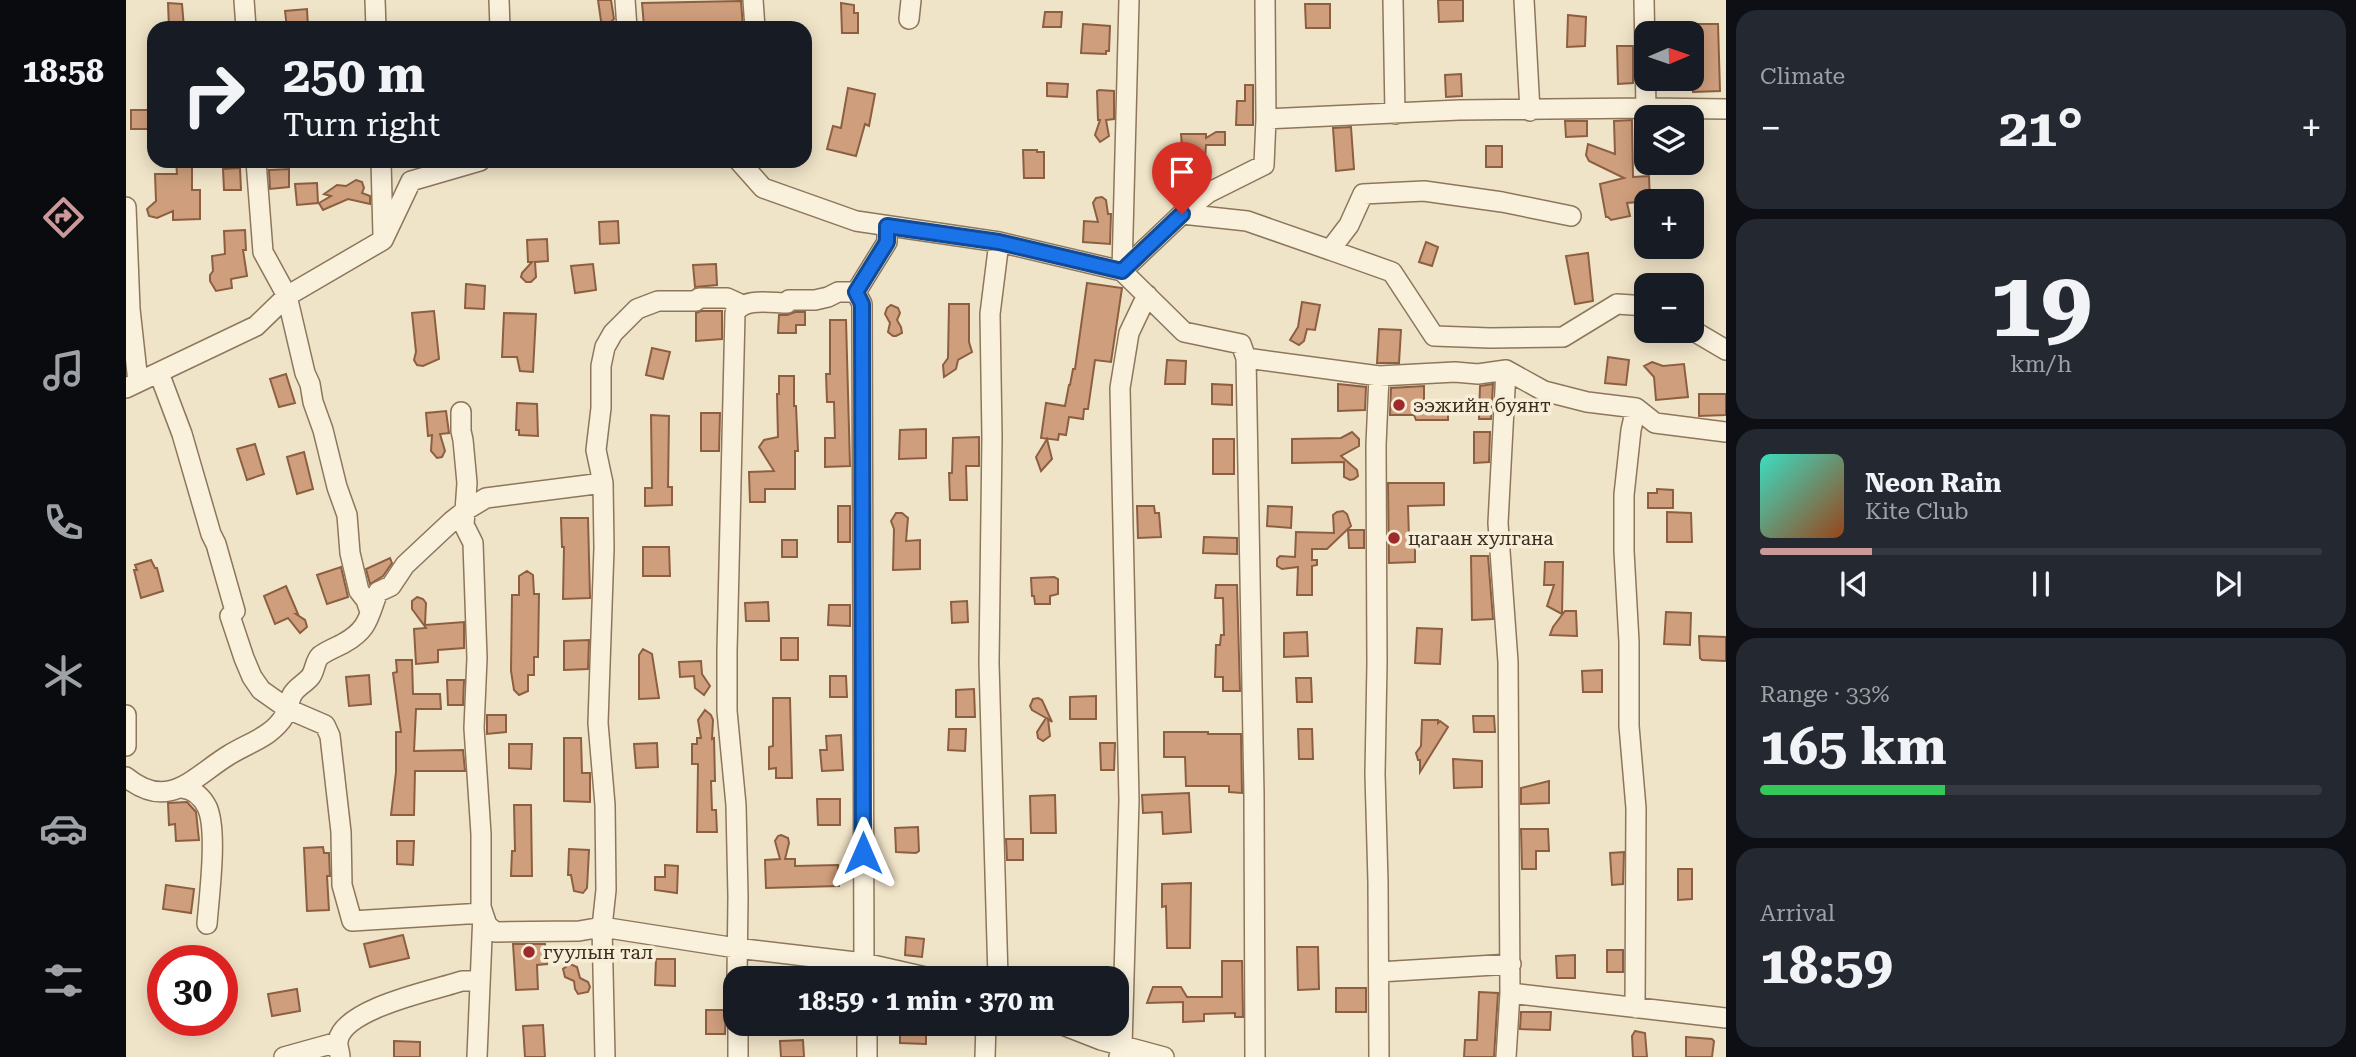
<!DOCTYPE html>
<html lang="en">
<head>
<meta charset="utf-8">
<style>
	:root { --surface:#171b24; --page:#242831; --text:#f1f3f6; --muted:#9ea1a6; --line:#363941; --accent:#cc999b }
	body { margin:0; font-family:"Roboto Serif",serif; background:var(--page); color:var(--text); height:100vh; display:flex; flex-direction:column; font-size:26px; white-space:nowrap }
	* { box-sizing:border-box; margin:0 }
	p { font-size:23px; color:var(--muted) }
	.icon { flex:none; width:38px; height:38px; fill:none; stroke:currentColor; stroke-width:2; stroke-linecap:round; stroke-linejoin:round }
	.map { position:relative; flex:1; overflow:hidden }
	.details { display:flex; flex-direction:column; gap:10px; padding:10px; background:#0d0f14; width:630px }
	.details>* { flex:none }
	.banner { position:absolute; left:21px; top:21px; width:665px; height:147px; border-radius:21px; box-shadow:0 4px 18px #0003; background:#171b24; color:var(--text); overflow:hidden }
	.needle { width:46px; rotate:88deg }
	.buttons { position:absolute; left:1508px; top:21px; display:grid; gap:14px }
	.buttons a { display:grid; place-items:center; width:70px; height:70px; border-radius:14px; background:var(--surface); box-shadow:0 4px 18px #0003; font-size:35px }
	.speed { position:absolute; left:21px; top:945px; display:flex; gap:14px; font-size:35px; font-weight:700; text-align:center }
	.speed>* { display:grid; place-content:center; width:91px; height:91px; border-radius:50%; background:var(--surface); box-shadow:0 4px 18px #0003; line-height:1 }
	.speed .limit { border:10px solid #d22; background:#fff; color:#111 }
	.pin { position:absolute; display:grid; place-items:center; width:60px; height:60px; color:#fff; margin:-72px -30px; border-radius:50% 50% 50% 0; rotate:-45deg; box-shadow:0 0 7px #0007 }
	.pin .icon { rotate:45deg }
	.me { position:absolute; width:77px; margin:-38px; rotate:0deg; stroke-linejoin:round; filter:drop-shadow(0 0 5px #0008) }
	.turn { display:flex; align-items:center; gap:24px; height:147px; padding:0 21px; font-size:32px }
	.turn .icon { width:91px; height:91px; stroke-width:2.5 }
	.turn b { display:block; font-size:49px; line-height:60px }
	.big { font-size:52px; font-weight:700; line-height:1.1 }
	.details .card { flex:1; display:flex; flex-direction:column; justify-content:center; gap:10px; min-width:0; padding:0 24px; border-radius:21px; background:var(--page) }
	.details .dial { align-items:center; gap:0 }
	.dial b { font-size:91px; line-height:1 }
	.song { display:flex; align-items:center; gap:21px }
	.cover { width:84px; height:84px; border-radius:10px; background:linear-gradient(135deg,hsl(170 70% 55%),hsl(20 70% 35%)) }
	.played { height:7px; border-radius:4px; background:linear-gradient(90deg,var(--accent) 20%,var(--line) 20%) }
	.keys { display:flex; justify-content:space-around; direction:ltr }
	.heat { display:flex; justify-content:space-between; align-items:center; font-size:38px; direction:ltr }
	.charge { height:10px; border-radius:5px; background:linear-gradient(90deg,#34c759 33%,var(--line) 0) }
	.trip { position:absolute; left:597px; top:966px; width:406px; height:70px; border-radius:21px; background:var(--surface); box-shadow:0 4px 18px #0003; font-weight:700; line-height:70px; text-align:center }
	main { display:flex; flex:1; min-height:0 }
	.tab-bar { display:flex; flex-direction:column; width:126px; justify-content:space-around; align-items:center; background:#090b0e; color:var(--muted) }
	.tab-bar .icon { width:49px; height:49px }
	.tab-bar .current { color:var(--accent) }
	.tab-bar b { font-size:32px; color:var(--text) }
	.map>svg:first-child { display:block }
	.building { fill:#cf9f7d; stroke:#8d5f41; stroke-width:2 }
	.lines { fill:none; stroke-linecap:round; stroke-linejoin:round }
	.minor-casing { stroke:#8d765c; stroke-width:22 }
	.minor { stroke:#faf1dc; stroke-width:19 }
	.route-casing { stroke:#114b97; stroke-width:18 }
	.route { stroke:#1a73e8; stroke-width:12 }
	.poi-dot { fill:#9e2a2b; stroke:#f7eed8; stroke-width:2.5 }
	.labels { text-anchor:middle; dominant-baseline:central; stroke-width:7; stroke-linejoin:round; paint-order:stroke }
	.poi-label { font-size:19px; fill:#3d2e20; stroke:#f7eed8; text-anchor:start }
</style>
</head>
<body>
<main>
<nav class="tab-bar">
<b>18:58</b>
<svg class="icon current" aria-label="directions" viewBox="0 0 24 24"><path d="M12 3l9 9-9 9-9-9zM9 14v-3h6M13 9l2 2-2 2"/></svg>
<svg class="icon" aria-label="music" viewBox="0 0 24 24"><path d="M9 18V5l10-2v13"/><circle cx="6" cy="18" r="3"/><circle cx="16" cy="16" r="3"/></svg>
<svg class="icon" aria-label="phone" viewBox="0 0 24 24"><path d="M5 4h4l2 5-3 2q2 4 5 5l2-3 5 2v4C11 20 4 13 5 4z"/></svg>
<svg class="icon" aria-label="climate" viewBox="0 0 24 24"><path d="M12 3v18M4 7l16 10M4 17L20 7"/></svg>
<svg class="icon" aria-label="car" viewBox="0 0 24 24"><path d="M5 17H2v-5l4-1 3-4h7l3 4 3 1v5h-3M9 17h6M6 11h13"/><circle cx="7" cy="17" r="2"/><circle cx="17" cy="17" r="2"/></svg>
<svg class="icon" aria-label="filters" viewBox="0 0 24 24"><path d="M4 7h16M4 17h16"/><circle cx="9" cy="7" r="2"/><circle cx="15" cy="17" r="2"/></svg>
</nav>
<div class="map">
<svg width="1600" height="1057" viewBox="0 0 1600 1057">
	<rect width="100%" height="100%" fill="#f0e4c8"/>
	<!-- building -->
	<path class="building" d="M472 0H485L488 19 484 23 480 24 475 21Z
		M1312 0H1337V21L1313 22Z
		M615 1 617 28H602V24L518 26 516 3Z
		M42 3 56 4 58 28H43Z
		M715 3 728 5V13H732V33H716Z
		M1179 4H1204V28H1180Z
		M181 9 182 28H161L159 11Z
		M919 12H936L935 27H917Z
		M1442 15 1460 17 1459 46 1441 47Z
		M957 24 984 26 983 51H980V54L955 53Z
		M1566 24H1592L1594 91 1567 92Z
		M1491 46H1507V83L1492 84Z
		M1335 74 1336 96 1320 97 1319 75Z
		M921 83 942 84 941 97 921 96Z
		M1119 85H1127V125H1110L1111 101H1119Z
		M722 88 749 94 743 126 739 124 730 156 701 149 707 126 715 128Z
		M973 90 988 91V119L980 120 983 136 974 142 969 135 974 120H972L971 91Z
		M5 110H28V129H5Z
		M1506 120 1507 177 1523 176 1524 201 1501 203 1504 216 1485 220 1482 217H1480L1474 184 1498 178 1463 161 1460 155 1462 144 1489 154 1488 121Z
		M1439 121H1461V136L1440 137Z
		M1225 127 1228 169 1210 171 1207 128Z
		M1090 132H1099V145H1080L1078 172 1058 171 1055 134H1080V138Z
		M1360 146H1376V167H1360Z
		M897 150H911V152H918V178H898Z
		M50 161H66V190H74V219L47 220V211L31 218 23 216 21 209 30 201 29 174H51Z
		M114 168 115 190H98L97 169Z
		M163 169V187L144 189 143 170Z
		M230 180 236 182 238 188 236 193 244 196V204L222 199 197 210 193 203 205 196 198 194 211 185 220 186Z
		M191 183 192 203 171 205 169 184Z
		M976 197 980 200 982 214H985L984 244 957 242 958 221 972 222 967 203 970 198Z
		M492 221 493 243 474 244 473 222Z
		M119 230 120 250H117L121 276 105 279 106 288 90 291 84 281V275L87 271 86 256 99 254 98 231Z
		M421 239 422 261 409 262 410 277 405 282H400L395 277 396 273 406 262H402L401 240Z
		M1300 242 1312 247 1306 266 1293 262Z
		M1462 253 1467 301 1449 304 1440 256Z
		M467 264 470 290 449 293 445 266Z
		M590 264 591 285 569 287 567 265Z
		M961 283 996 288 985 362 969 360 962 409H958L957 419 943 417 940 435 933 434 932 440 915 438 920 403 939 406 943 385H944L947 369H949Z
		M340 284 359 286 358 309 339 308Z
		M1176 302 1194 305 1189 330 1181 329 1178 341 1173 345 1164 340 1172 327Z
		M823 304H843V342L846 352 832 360 830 369 818 377 817 365 822 358Z
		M765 305 772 308 774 313 771 320 775 327 776 333 770 336H767L762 332 764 323 759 314 761 308Z
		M308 311 313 359 297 366 291 365 288 360 290 352 286 313Z
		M575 311H596V339L570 341V313Z
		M669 312H679V325H670V333H652L653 315H661Z
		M378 313 410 314 407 372 394 371 391 357H376Z
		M704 320H720L724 466 699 467V438H709L708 402H701L700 374H704Z
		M1253 329 1275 330 1273 363H1251Z
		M526 348 544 352 537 379 520 375Z
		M1482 357 1503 360 1500 385 1479 383Z
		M1041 360 1060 361 1059 384H1039Z
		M1526 362 1537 366 1558 364 1562 397 1530 400 1528 377 1518 366Z
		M160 374 169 403 153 407 144 379Z
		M653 376H668V406H670L672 451H669V489H639V502H624L623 472 648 471 633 447 638 440 652 437 651 394H653Z
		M1086 384 1106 385V405L1086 404Z
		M1212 384 1240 387 1239 410 1212 411Z
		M1367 384 1365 419H1353L1354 386Z
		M1298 386V402L1322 401V420H1290L1288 415H1264L1265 388Z
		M1573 394H1600V415L1573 416Z
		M391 403 411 404 412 436 393 435V430H390Z
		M320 411 323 433 314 434 319 451 316 457 311 458 305 451 306 435 302 436 300 413Z
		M575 413H594L593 451H575Z
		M525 415 543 416 542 487H546V505L519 506V488H526Z
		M800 429V458L773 459 774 430Z
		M1226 432 1233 439V446L1215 456 1231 470 1232 476 1228 479 1224 480 1218 477V462L1166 463V439L1215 438Z
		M1348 432H1364L1363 462 1348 463Z
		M853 437V466H840L841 500H824L823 473H826L827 438Z
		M921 439 926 459 915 471 910 457Z
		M1087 439H1108V474H1087Z
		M129 444 138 474 121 480 111 449Z
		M178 452 187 489 171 494 161 457Z
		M1262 483H1318V505L1282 506 1283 538H1287L1286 547H1289V562L1263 563Z
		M1531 489 1547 490V508H1522V493H1531Z
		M712 506H724V542H712Z
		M1011 506H1028L1029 513H1033L1035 537 1012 538Z
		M1142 506 1166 507 1165 528 1141 526Z
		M1217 511 1221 514 1225 526 1201 549H1186V560H1191V565L1186 566V595H1171L1172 567 1156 569 1151 566V559L1154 556 1169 557 1170 532 1208 533 1207 515 1211 512Z
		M1541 512 1565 513 1566 542H1541Z
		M770 513H776L782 518 780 541 794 540V569L767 570 768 529 765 521Z
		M435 518H462L464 598 437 599 438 547H436Z
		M1222 530H1238V548H1223Z
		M1078 537 1111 538V554L1077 553Z
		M656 540H671V557H656Z
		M517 547H543L544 576H517Z
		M1345 556H1362L1367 619 1346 620Z
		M264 558 266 563 257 576 244 584 240 569Z
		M25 560 29 568H31L37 591 15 598 8 570H11L9 565Z
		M1419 562H1437L1436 614 1421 606 1428 585H1418Z
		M215 567 222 597 201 604 191 575Z
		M401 571 407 575 408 594H413L412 657H408V675H402V691L393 695 388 690 385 671 386 595H393V576Z
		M928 577 932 579V594L924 596V604H909L908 596H906L905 578Z
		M1090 585H1111L1114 691H1097V677H1089L1090 645H1094L1095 635H1098L1097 598H1089Z
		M160 586 172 614H170L179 620 180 623 181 627 174 633 162 618 149 624 138 596Z
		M291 597 297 599 300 603 299 625 338 622V648L312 650V662L290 664 288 629 300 628 286 609V601Z
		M841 601 842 622 826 623 825 602Z
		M642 602 643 621H620L619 603Z
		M703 605H724V626L702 625Z
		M1439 611H1450L1451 636 1424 635 1427 627Z
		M1540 612 1565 613 1564 645 1538 644Z
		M1291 628 1316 629 1314 664 1289 663Z
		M1181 632 1182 656 1158 657V633Z
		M1573 636 1600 637V661L1576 660 1574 658Z
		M655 638H672V660H655Z
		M463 640 462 669 438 670V641Z
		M517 649 526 654 533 698 513 699V655Z
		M270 660H286L287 694H314L315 709H290L288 751 337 750 339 771H289L288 815H265L270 772V732H275L267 673 271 672Z
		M575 661 576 674 584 686 578 695 569 688 568 676 554 677 553 662Z
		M1476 670V692H1457L1456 671Z
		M243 675 245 704 223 706 220 677Z
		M704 676H720L721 697H704Z
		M1170 678H1185L1186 702H1171Z
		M321 680H338L337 705H322Z
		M848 689 849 717H830V690Z
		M970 696V719H944V697Z
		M647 698H664L666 778H650V768L643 769V747L647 746Z
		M912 698 916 700 926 722 922 719 924 736 917 741 912 738 911 732 920 718 906 710 904 706 907 699Z
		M579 710 585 715 587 720 586 739 588 738 589 781H585L586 810H590L591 832H571L572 764H566V744H571V738H575L572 720Z
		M361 715H380V732L361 734Z
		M1347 716H1368L1369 732H1348Z
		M1296 720H1312V723L1314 721 1322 727 1294 772V760H1292L1290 753 1295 746Z
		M823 729H840L839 751 822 750Z
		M1172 729H1186L1187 759H1173Z
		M1038 732H1082V734H1115L1116 793 1103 792V786H1060L1059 757H1038Z
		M715 735 717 770 696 771 694 750H701L700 736Z
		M438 738H455L456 773H464V802L438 801Z
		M531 743 532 767 510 768 508 744Z
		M974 743H989L988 770H975Z
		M383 744H406L405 769 383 768Z
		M1327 759 1356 761V787L1328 788Z
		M1423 781V803L1395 804V788Z
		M1063 793 1065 832 1037 834 1036 812 1017 813 1016 795Z
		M929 795 930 833H905L904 796Z
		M691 799H714V825H692Z
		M61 802 70 812 73 840 50 841 49 824 43 825 42 803Z
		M388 805H405L406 876H385L386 851H389Z
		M792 827 793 851 790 853 770 852 769 828Z
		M1395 829H1422L1423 851H1410V869H1396Z
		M655 835 662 838 663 843 659 859H669V866L712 865 713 886 640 888 639 860 654 859 649 841 652 836Z
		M880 839H897V860H881Z
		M271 841H288L287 865 271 864Z
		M197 847 198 853H203L204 876H201L203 910 181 911 178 848Z
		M443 849 463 850 461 888 457 893 448 891 445 875H442Z
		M1498 852 1497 884 1486 885 1484 853Z
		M539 865 552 866 551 893 529 890V877H539Z
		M1552 869H1566V899L1552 900Z
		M1065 883 1064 948H1041L1040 906 1036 907V884Z
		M40 885 68 889 65 913 37 909Z
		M277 935 283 958 244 967 238 944Z
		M780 937 798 939 796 957 779 955Z
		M387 944H419L421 964 411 965 412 989 390 990Z
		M1171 947H1192L1193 989 1172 990Z
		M1481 950H1497V972H1481Z
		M1449 955V978H1431L1430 956Z
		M530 959H549V986L529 985Z
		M1096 961H1116L1117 1017H1109V1013L1078 1014V1021L1057 1022V1002L1021 1003 1027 987H1055L1061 997H1096Z
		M444 964 451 967 454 978 462 982 464 987 462 992 452 994 449 989 448 981 439 977 437 969Z
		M1210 988H1240V1012H1210Z
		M171 989 174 1011 146 1016 142 994Z
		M1353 992 1372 993 1368 1057H1338L1339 1040H1351Z
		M580 1010H600L599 1034H580Z
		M1395 1012H1425L1424 1030 1394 1029Z
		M774 1024H800V1044L774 1043Z
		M417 1025 419 1057H399L397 1026Z
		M1509 1031 1519 1033 1521 1057H1507L1506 1036Z
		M1560 1037 1586 1039 1588 1041 1586 1057H1560Z
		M677 1040 678 1057H655L654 1041Z
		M268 1041 294 1042V1057H268Z"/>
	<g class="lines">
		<!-- minor casing -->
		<g class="minor-casing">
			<path id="minor" d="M118 0 120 28
				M249 0 250 28
				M373 0 374 28
				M499 0 501 28
				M627 0 629 28
				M1003 0 996 271 1058 332 1115 344 1120 358 1253 376 1329 372 1352 374 1380 370 1418 391 1461 402 1510 408 1529 423 1600 432
				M1139 0 1140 119
				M1267 0 1269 114
				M1398 0 1404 111
				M783 19 785 0
				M1520 108 1600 109
				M130 161 137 252 161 296 179 373 184 384 187 402 197 430 211 487 221 515 224 553 233 591 240 600 244 612
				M255 161 257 235
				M613 161 637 188 730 221 873 242 996 271 1056 214 1082 193 1138 165 1140 119 1333 110 1520 108 1518 0
				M0 207 4 309 12 382
				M1056 214 1121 221 1204 250 1223 225 1237 194 1298 191 1376 202 1445 216
				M1204 250 1266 272 1308 336 1364 338 1437 337 1491 304 1521 306
				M730 292 736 304 738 963 741 978
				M730 292 761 242V226
				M1566 330 1600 350
				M1120 358 1128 795 1129 1057
				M1380 370 1372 523 1382 662 1384 993 1600 1018
				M33 373 56 434 85 534 90 544 109 611 104 616 118 658 126 677 135 690 162 709 199 725 204 736 215 832 216 885 226 921 357 913
				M1253 376 1250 445 1251 663 1249 774 1252 882 1253 1057
				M0 388 130 326 161 296 257 240 285 181 354 161
				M335 412V431L337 440 341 483 338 525 347 543 351 658 348 728 355 834V907L361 925 369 932 453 931 476 927 610 948 738 963 804 978
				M0 715V746
				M0 777C43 812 67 777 103 755 124 742 146 737 159 715 163 709 163 701 166 695 170 687 180 683 185 676 189 670 189 661 194 656 200 651 211 647 218 643 243 629 242 617 252 592L265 586 279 565 326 521 340 510 360 498 477 483
				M56 788C67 789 76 797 81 807 92 830 83 897 81 924
				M1253 972 1385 964
				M611 978 612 897 610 805 601 711V651L609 313C618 297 645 303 661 303L663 300H689L702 297 712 292H730
				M872 978 863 663 866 437 864 314 873 242
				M1509 1008 1510 808 1503 726V642L1498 551V495L1505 430 1510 408
				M612 1024V1057
				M934 1024 975 1040 1038 1057
				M158 1057 212 1042
				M214 1057C214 1052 211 1046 212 1041 217 1010 299 992 326 984L336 981H354
				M351 1057 357 913
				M479 1057 476 927 480 890 479 805 472 723 478 548 477 483 470 450 475 408V366L479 347 487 333 511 309 532 301H570L573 298H601L612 303V308
				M741 1057V1024
				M859 1057 860 1024
				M993 1057 996 1047 1003 800 994 388 1003 333 1021 295
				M1380 1057 1384 993"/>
		</g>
		<!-- minor -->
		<use href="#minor" class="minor"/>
	</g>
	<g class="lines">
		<!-- route casing -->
		<g class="route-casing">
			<path id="route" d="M737 853 736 304 730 292 761 242V226L873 242 996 271 1056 214"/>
		</g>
		<!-- route -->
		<use href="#route" class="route"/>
	</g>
	<!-- markers -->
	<g class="poi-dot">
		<circle cx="1273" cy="405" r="7"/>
		<circle cx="1268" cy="538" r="7"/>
		<circle cx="403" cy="952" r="7"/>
	</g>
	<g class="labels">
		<!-- poi labels -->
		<g class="poi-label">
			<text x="1287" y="405">ээжийн буянт</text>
			<text x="1282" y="538">цагаан хулгана</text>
			<text x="417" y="952">гуулын тал</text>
		</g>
	</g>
</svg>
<div class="buttons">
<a><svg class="needle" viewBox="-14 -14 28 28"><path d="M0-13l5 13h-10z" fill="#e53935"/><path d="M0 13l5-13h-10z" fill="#9ea1a6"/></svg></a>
<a><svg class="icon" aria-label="layers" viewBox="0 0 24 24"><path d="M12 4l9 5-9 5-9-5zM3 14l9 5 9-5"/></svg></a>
<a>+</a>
<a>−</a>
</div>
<div class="speed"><div class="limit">30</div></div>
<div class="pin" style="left:1056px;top:214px;background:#d93025"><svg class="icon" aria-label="arrive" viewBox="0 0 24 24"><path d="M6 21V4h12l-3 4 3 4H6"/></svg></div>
<svg class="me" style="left:737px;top:853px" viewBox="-20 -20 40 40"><path d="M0-17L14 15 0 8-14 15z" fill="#1a73e8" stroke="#fff" stroke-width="4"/></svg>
<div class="trip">18:59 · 1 min · 370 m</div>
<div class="banner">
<div class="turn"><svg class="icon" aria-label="right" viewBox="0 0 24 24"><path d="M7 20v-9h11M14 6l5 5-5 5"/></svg><div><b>250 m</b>Turn right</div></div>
</div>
</div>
<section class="details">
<div class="card"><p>Climate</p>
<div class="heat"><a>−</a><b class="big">21°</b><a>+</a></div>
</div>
<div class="card dial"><b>19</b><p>km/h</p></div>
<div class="card">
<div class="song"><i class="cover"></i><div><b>Neon Rain</b><p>Kite Club</p></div></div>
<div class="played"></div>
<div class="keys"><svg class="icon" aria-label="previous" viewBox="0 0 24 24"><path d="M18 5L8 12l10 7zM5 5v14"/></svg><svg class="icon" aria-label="pause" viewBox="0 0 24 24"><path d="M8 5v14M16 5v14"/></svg><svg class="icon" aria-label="next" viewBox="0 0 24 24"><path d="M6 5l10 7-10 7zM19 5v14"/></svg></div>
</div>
<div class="card"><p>Range · 33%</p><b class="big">165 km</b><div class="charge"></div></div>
<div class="card"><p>Arrival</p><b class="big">18:59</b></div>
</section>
</main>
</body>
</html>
